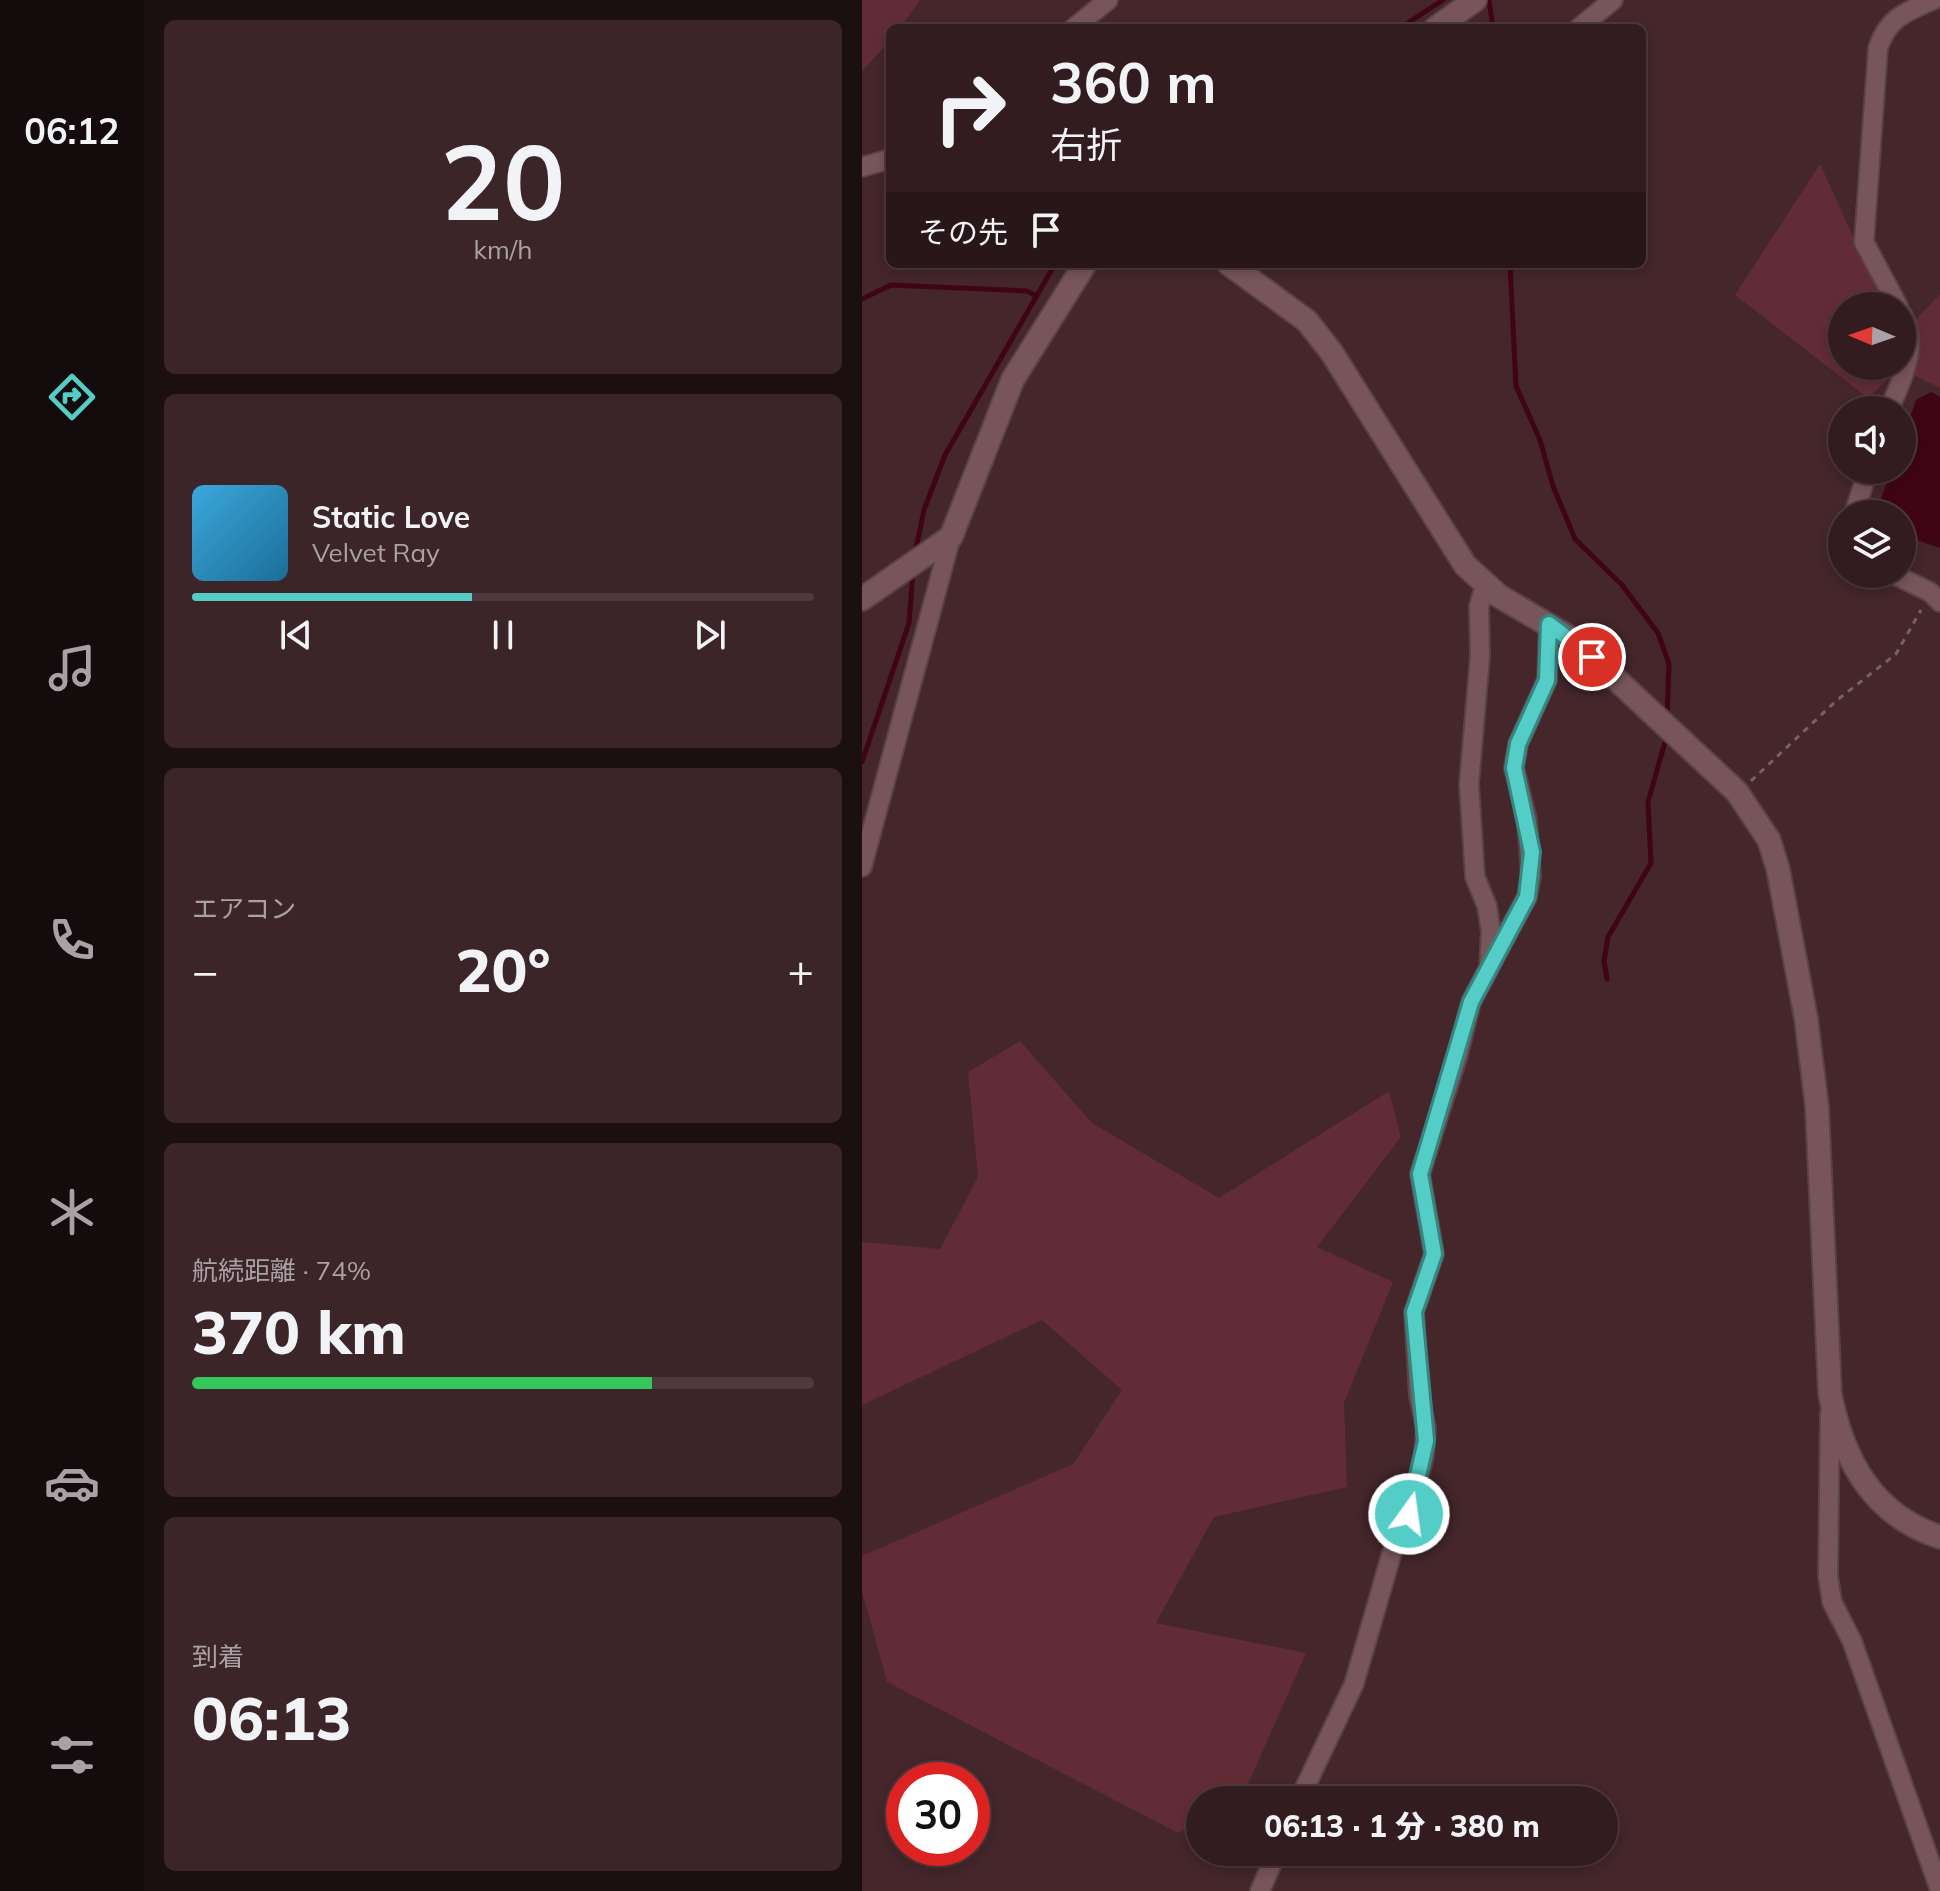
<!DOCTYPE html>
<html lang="ja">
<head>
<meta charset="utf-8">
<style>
	:root { --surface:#331c20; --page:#3b2529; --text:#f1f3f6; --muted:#a9a1a5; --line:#4e3a3e; --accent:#54cdc7 }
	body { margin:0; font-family:Mulish,"Noto Sans JP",sans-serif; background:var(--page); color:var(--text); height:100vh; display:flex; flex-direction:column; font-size:30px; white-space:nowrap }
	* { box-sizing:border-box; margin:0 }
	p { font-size:26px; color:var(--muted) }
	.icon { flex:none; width:44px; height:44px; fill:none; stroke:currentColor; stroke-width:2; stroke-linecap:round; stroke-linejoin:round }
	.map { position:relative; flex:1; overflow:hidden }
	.panel { display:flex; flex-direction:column; gap:20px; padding:20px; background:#1c0f12; width:718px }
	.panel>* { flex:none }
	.top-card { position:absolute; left:24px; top:24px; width:760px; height:244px; border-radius:12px; box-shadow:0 4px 12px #0003,0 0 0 2px var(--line); background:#331c20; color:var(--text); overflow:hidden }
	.needle { width:52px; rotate:272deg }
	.tools { position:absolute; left:966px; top:292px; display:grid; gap:16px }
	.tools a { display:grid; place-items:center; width:88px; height:88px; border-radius:50%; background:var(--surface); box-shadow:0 4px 12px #0003,0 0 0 2px var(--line); font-size:40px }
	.speed { position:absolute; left:24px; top:1762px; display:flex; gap:16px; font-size:40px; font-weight:700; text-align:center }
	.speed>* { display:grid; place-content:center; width:104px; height:104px; border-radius:50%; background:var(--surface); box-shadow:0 4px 12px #0003,0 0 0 2px var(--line); line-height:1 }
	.speed .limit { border:12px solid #d22; background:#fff; color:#111 }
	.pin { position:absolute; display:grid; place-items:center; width:68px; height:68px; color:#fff; margin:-34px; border:4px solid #fff; border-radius:50%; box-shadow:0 2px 8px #0007 }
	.me { position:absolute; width:88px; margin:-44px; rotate:14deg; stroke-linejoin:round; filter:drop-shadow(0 0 6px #0008) }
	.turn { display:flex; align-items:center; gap:28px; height:168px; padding:0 32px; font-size:36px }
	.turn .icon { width:104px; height:104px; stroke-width:2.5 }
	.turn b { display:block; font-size:56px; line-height:68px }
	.then { display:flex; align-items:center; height:76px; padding:0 32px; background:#0003; gap:16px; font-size:30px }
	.big { font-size:60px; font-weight:800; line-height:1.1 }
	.panel .widget { flex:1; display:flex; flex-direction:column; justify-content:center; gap:12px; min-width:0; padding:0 28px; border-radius:12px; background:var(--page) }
	.panel .dial { align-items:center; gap:0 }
	.dial b { font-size:104px; line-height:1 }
	.song { display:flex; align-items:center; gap:24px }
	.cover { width:96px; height:96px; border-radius:12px; background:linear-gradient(135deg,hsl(200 70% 55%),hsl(200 70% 35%)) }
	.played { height:8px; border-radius:4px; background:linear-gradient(90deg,var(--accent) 45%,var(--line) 45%) }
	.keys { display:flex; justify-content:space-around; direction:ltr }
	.heat { display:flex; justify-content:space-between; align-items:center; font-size:44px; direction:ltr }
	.charge { height:12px; border-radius:6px; background:linear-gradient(90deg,#34c759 74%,var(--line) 0) }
	.trip { position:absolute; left:324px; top:1786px; width:432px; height:80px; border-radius:40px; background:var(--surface); box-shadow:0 4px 12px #0003,0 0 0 2px var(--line); font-weight:800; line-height:80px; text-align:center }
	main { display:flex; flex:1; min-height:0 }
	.tabs { display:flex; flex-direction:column; width:144px; justify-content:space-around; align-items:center; background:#140b0d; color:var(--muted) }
	.tabs .icon { width:56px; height:56px }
	.tabs .active { color:var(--accent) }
	.tabs b { font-size:36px; color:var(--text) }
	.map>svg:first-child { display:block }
	.green { fill:#612c36 }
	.water { fill:#3f0516 }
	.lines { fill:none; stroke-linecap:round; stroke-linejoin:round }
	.stream { stroke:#3f0516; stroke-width:5 }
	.minor-casing { stroke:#5b4246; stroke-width:22 }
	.tertiary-casing { stroke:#5b4246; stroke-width:26 }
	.path { stroke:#7a5f63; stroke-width:3; stroke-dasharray:6 6; stroke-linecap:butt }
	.minor { stroke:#77555a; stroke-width:18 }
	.tertiary { stroke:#77555a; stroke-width:22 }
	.route-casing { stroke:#378581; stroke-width:20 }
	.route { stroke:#54cdc7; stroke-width:14 }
</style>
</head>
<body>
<main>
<nav class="tabs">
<b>06:12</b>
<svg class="icon active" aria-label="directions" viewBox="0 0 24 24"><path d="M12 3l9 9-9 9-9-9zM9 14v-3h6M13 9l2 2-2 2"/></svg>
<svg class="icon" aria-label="music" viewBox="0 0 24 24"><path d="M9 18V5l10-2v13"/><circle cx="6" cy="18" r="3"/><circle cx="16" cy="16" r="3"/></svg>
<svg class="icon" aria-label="phone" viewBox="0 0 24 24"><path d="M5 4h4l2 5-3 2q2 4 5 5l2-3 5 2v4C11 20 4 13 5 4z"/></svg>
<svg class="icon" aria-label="climate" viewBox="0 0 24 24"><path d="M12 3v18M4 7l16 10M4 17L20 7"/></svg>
<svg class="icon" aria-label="car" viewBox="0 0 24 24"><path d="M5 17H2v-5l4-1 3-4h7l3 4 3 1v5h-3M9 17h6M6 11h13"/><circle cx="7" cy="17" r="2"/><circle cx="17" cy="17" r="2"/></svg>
<svg class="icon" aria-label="filters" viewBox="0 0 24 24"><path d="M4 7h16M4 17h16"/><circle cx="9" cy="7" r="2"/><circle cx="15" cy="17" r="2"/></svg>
</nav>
<section class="panel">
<div class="widget dial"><b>20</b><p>km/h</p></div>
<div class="widget">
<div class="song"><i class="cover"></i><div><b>Static Love</b><p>Velvet Ray</p></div></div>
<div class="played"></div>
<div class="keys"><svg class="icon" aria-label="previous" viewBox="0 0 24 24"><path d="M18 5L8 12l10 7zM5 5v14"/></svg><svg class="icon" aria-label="pause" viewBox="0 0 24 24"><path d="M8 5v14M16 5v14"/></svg><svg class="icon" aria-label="next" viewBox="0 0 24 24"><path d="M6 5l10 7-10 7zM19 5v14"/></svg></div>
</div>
<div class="widget"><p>エアコン</p>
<div class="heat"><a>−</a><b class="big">20°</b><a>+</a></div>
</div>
<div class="widget"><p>航続距離 · 74%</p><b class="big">370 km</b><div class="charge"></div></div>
<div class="widget"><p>到着</p><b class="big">06:13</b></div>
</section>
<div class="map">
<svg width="1078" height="1891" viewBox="0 0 1078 1891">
	<rect width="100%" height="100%" fill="#44262b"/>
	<!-- green -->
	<path class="green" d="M0 0H58L38 28H28V41L0 71Z
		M958 164 1023 306H980V366H1040V334L1078 294V388L1038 368 1006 398 873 295Z
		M158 1041 230 1123 357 1198 527 1091 539 1137 455 1247 531 1282 482 1403 485 1487 352 1517 294 1623 444 1653 379 1800H338V1822L316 1833 25 1682 0 1591V1556L211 1464 260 1390 180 1320 0 1405V1242L78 1249 116 1177 106 1072Z"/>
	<!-- water -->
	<path class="water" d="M1069 392 1078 397V548L1040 535V514L1014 513 1029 470H1040V440L1054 400Z"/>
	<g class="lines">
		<!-- stream -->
		<path class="stream" d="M627 0 631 28
			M538 28 581 0
			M648 264 654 386 678 440 691 486 713 539 760 585 796 633 807 664 805 717
			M0 299 29 285 165 291 173 295
			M53 553 62 510 83 455 193 264
			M0 762 47 623 51 571
			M745 979 742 961 746 937 789 863 786 802 805 735"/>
		<!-- minor casing -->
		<g class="minor-casing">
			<path id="minor" d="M212 28 246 0
				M717 28 751 0
				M0 167 28 159
				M1036 306 1002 242 1016 48C1026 18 1043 12 1071 0
				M1027 410C1040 378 1058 347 1040 314
				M992 514 1006 470
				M1031 574 1068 592 1078 602
				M0 867 89 537
				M630 962 665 897 669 876 665 820 652 768 656 744 685 680 687 624
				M968 1413 966 1576 970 1602 990 1641 1078 1890
				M437 1800 492 1684 533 1542 547 1514 562 1456 564 1428 557 1396 552 1312 572 1254 558 1174 596 1055 609 1002 627 968 629 932 625 906 613 877 607 784 618 656 617 606 623 586
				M398 1891 415 1852"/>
		</g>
		<!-- tertiary casing -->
		<g class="tertiary-casing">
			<path id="tertiary" d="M574 28 613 0
				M367 264 445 321 470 353 603 565 637 596 712 640 875 792 907 840 916 869 944 1018 955 1107 968 1394C981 1459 1010 1515 1078 1537
				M0 599 89 537 151 379 223 264"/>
		</g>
		<!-- path -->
		<path class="path" d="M889 781 974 701 1034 654 1059 610"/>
		<!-- minor -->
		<use href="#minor" class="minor"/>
		<!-- tertiary -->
		<use href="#tertiary" class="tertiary"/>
	</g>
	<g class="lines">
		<!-- route casing -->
		<g class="route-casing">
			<path id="route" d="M547 1514 564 1441 552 1312 572 1254 558 1174 609 1002 665 897 670 852 652 768 656 744 685 680 687 624 730 657"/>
		</g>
		<!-- route -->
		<use href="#route" class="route"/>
	</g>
</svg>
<div class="tools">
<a><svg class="needle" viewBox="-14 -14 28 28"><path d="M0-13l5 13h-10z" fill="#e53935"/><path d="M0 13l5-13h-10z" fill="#a9a1a5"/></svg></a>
<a><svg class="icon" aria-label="sound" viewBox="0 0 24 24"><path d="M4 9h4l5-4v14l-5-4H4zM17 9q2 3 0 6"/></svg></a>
<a><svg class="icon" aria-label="layers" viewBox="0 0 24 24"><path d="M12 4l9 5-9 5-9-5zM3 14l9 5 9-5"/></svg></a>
</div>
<div class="speed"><div class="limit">30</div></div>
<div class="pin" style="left:730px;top:657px;background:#d93025"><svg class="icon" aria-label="arrive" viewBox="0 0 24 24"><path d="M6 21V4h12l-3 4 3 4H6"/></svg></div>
<svg class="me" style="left:547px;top:1514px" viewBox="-20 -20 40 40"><circle r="17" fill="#54cdc7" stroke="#fff" stroke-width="3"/><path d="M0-11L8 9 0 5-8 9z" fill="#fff"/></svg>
<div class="trip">06:13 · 1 分 · 380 m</div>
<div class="top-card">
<div class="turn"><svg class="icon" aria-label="right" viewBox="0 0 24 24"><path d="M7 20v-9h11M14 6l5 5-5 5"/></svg><div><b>360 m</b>右折</div></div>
<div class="then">その先<svg class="icon" aria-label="arrive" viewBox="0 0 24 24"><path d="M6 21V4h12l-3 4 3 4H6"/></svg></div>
</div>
</div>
</main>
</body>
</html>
